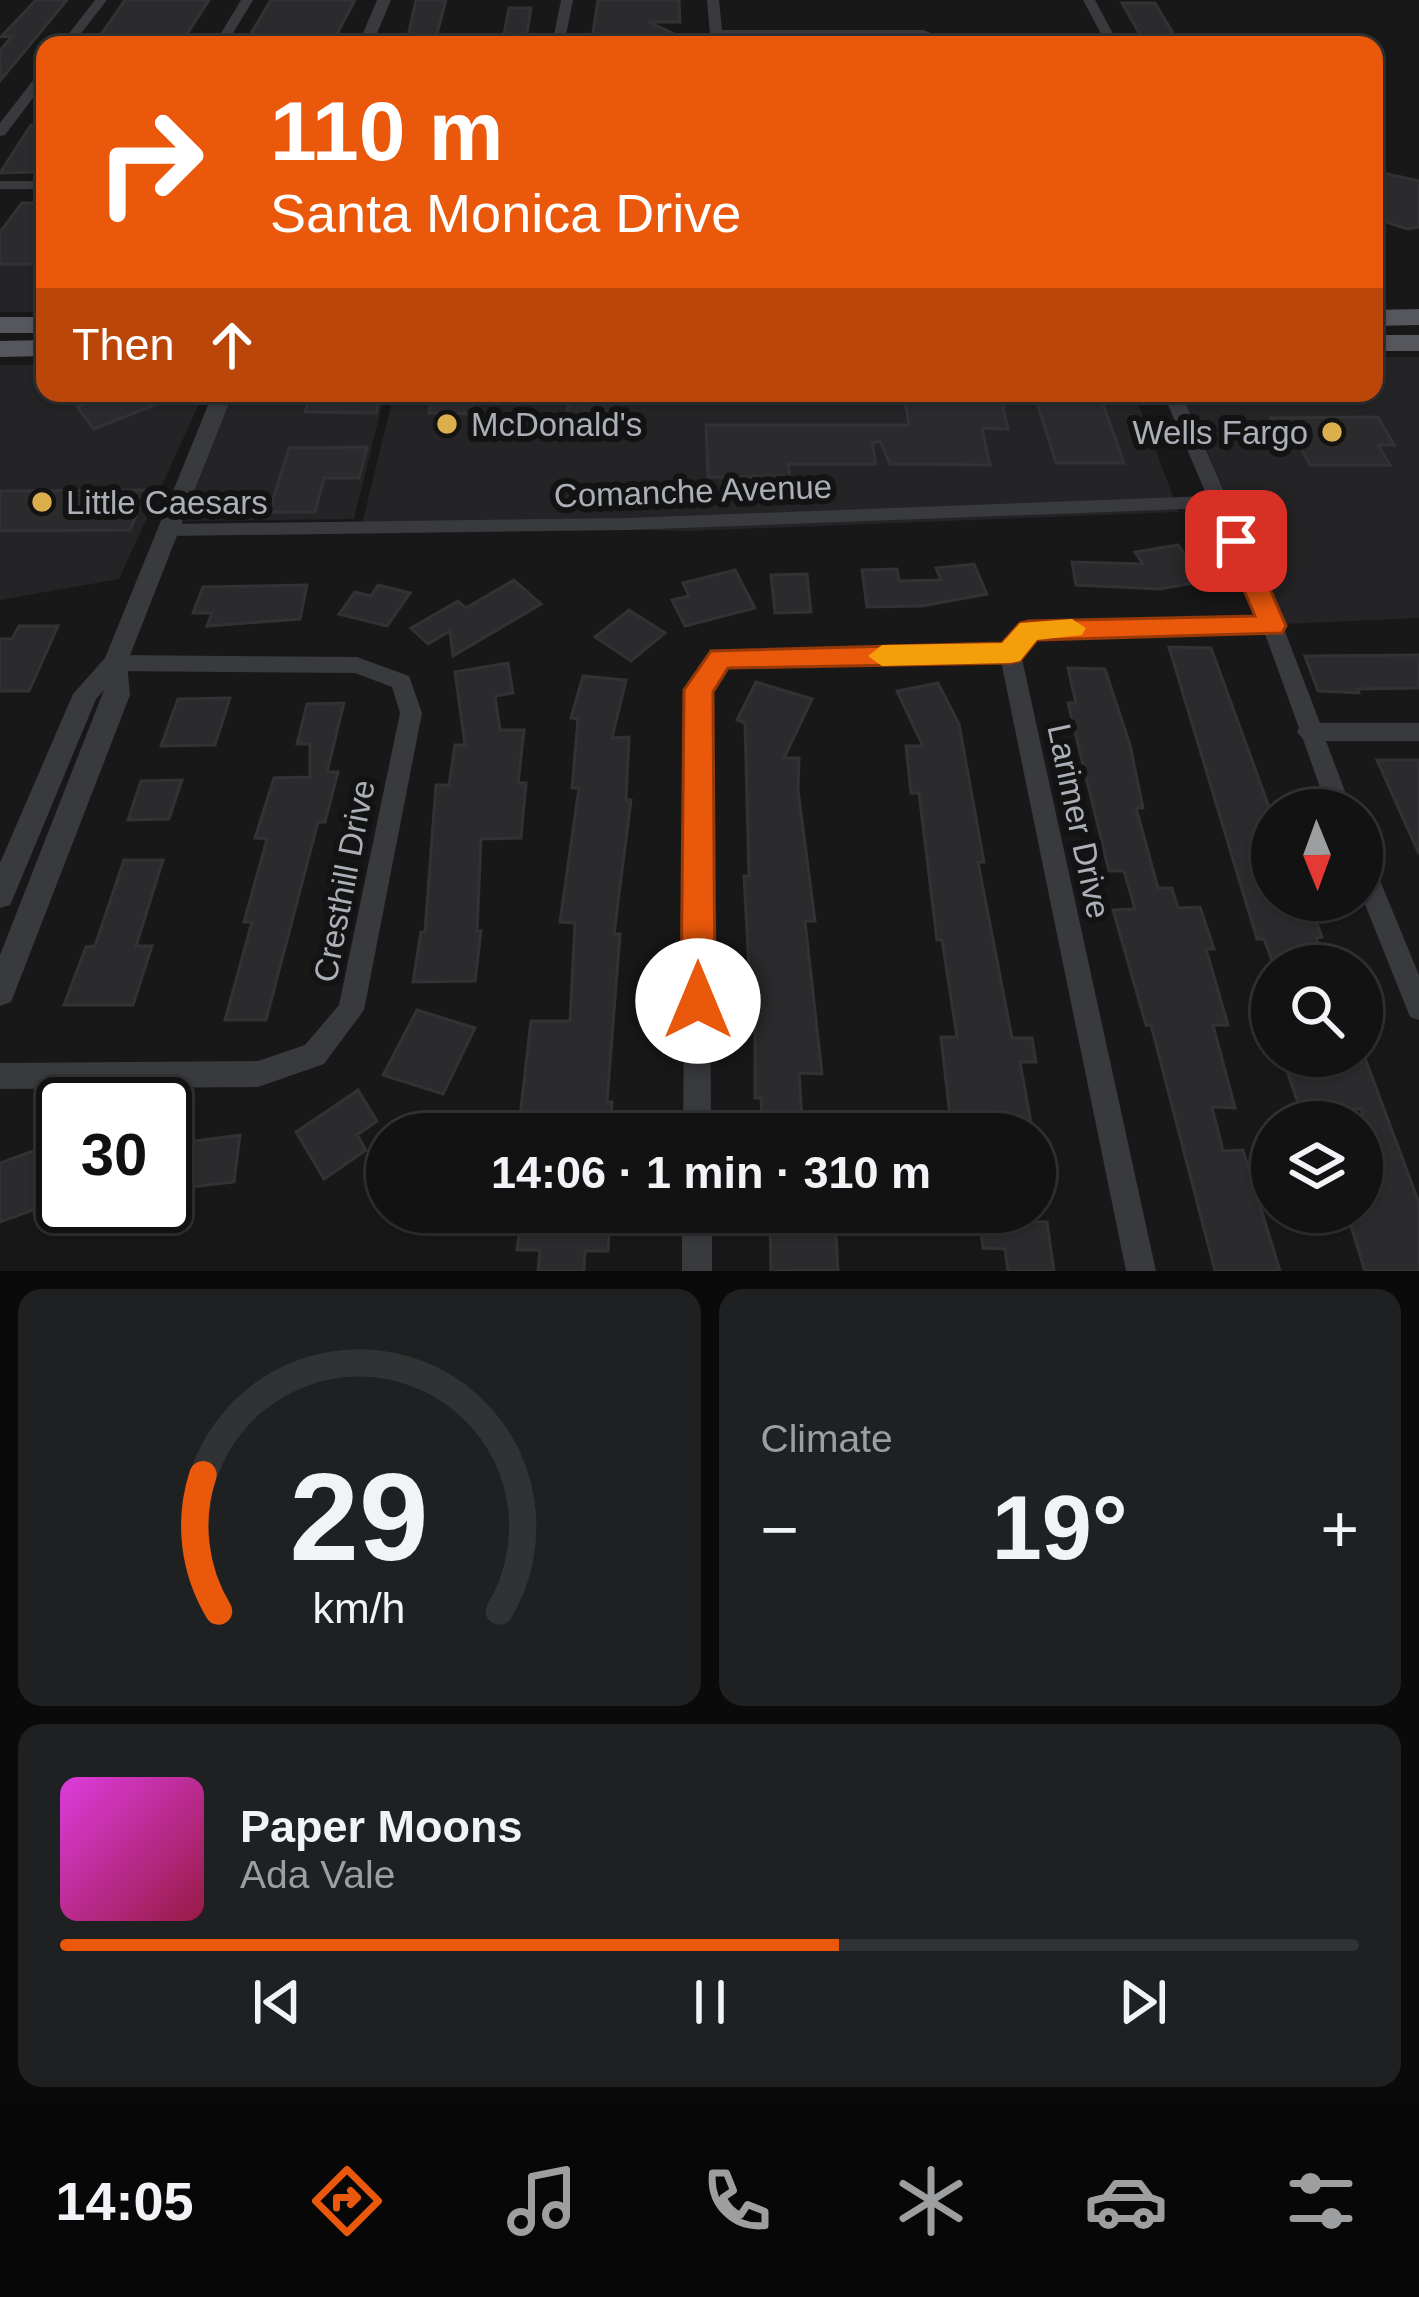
<!DOCTYPE html>
<html lang="en">
<head>
<meta charset="utf-8">
<style>
	:root { --surface:#121213; --page:#1f2021; --text:#f1f3f6; --muted:#9c9ea0; --line:#313233; --accent:#ea580c }
	body { margin:0; font-family:Helvetica,sans-serif; background:var(--page); color:var(--text); height:100vh; display:flex; flex-direction:column; font-size:45px; white-space:nowrap }
	* { box-sizing:border-box; margin:0 }
	p { font-size:39px; color:var(--muted) }
	.icon { flex:none; width:66px; height:66px; fill:none; stroke:currentColor; stroke-width:2; stroke-linecap:round; stroke-linejoin:round }
	.map { position:relative; height:1271px; overflow:hidden }
	.drawer { display:flex; flex-direction:column; gap:18px; padding:18px; background:#0a0a0a; flex:1 }
	.drawer>* { flex:none }
	.banner { position:absolute; left:36px; top:36px; width:1347px; height:366px; border-radius:24px; box-shadow:0 3px 9px #0004,0 0 0 3px var(--line); background:#ea580c; color:#fff; overflow:hidden }
	.needle { width:78px; rotate:179deg }
	.buttons { position:absolute; left:1251px; top:789px; display:grid; gap:24px }
	.buttons a { display:grid; place-items:center; width:132px; height:132px; border-radius:50%; background:var(--surface); box-shadow:0 3px 9px #0004,0 0 0 3px var(--line); font-size:60px }
	.speed { position:absolute; left:36px; top:1077px; display:flex; gap:24px; font-size:60px; font-weight:700; text-align:center }
	.speed>* { display:grid; place-content:center; width:156px; height:156px; border-radius:50%; background:var(--surface); box-shadow:0 3px 9px #0004,0 0 0 3px var(--line); line-height:1 }
	.speed .limit { border:6px solid #111; border-radius:18px; background:#fff; color:#111 }
	.pin { position:absolute; display:grid; place-items:center; width:102px; height:102px; color:#fff; margin:-51px; border-radius:24px; box-shadow:0 6px 18px #0006 }
	.me { position:absolute; width:132px; margin:-66px; rotate:0deg; stroke-linejoin:round; filter:drop-shadow(0 0 9px #0008) }
	.turn { display:flex; align-items:center; gap:42px; height:252px; padding:0 36px; font-size:54px }
	.turn .icon { width:156px; height:156px; stroke-width:2.5 }
	.turn b { display:block; font-size:84px; line-height:102px }
	.then { display:flex; align-items:center; height:114px; padding:0 36px; background:#0003; gap:24px; font-size:45px }
	.big { font-size:90px; font-weight:700; line-height:1.1 }
	.drawer .tile { flex:1; display:flex; flex-direction:column; justify-content:center; gap:18px; min-width:0; padding:0 42px; border-radius:24px; background:var(--page) }
	.drawer .dial { align-items:center; gap:0 }
	.dial svg { height:312px; overflow:visible; fill:none; stroke:var(--line); stroke-width:7; stroke-linecap:round; text-anchor:middle }
	.dial text { fill:var(--text); stroke:none }
	.song { display:flex; align-items:center; gap:36px }
	.cover { width:144px; height:144px; border-radius:18px; background:linear-gradient(135deg,hsl(300 70% 55%),hsl(340 70% 35%)) }
	.played { height:12px; border-radius:6px; background:linear-gradient(90deg,var(--accent) 60%,var(--line) 60%) }
	.keys { display:flex; justify-content:space-around; direction:ltr }
	.heat { display:flex; justify-content:space-between; align-items:center; font-size:66px; direction:ltr }
	.drawer .tiles { flex:1; display:grid; gap:18px; grid-template-columns:1fr 1fr }
	.tile:last-child { grid-column:span 2 }
	.trip { position:absolute; left:366px; top:1113px; width:690px; height:120px; border-radius:60px; background:var(--surface); box-shadow:0 3px 9px #0004,0 0 0 3px var(--line); font-weight:700; line-height:120px; text-align:center }
	.menu { display:flex; height:192px; justify-content:space-around; align-items:center; background:#070708; color:var(--muted) }
	.menu .icon { width:84px; height:84px }
	.menu .on { color:var(--accent) }
	.menu b { font-size:54px; color:var(--text) }
	.map>svg:first-child { display:block }
	.built { fill:#242426 }
	.building { fill:#2b2b2d; stroke:#323235; stroke-width:3 }
	.lines { fill:none; stroke-linecap:round; stroke-linejoin:round }
	.minor { fill:#393a3e; fill-rule:evenodd }
	.tertiary { fill:#393a3e; fill-rule:evenodd }
	.primary { fill:#55575c; fill-rule:evenodd }
	.route { fill:#ea580c; stroke:#983908; stroke-width:3 }
	.slow { fill:#f59e0b }
	.poi-dot { fill:#dcaf4d; stroke:#131314; stroke-width:4.5 }
	.labels { text-anchor:middle; dominant-baseline:central; stroke-width:12; stroke-linejoin:round; paint-order:stroke }
	.poi-label { font-size:33px; fill:#abafb7; stroke:#131314; text-anchor:start }
	.street-label { font-size:33px; fill:#abafb7; stroke:#131314 }
</style>
</head>
<body>
<div class="map">
<svg width="1419" height="1271" viewBox="0 0 1419 1271">
	<rect width="100%" height="100%" fill="#181819"/>
	<!-- built -->
	<path class="built" d="M0 235H45V312H0Z
		M1374 357H1419V618L1284 624 1181 393H1374Z
		M0 365H45V393H204L119 579 0 600Z
		M232 393H385L354 519 184 521Z
		M394 393H1134L1179 512 690 531 362 524Z"/>
	<!-- building -->
	<path class="building" d="M36 0H67L0 81V51L12 36 1 37Z
		M125 0H209L180 45H94Z
		M271 0H355L331 45H244Z
		M416 0H446L434 45H406Z
		M598 0H679L680 22H649L698 45H591Z
		M1122 3H1155L1180 45H1146Z
		M509 8H531L525 45H502Z
		M31 125H45V152L33 172 0 173Z
		M1374 171 1419 181V227L1407 229 1374 218Z
		M22 203H45V264H0V232Z
		M115 393H182L183 394 94 429 77 407Z
		M312 393 340 395 381 396 376 413 305 412Z
		M433 393H474L470 414 429 413Z
		M570 393H614L612 412H597L596 420H566Z
		M1000 393 1008 429 982 428 990 465 890 464 880 441 872 443 876 464H788L790 477H708L706 425H909L904 395Z
		M1034 393H1099L1124 463H1056Z
		M1378 417 1394 445H1378L1390 465H1310L1300 446H1285L1271 418Z
		M367 447 359 478H324L315 512H269L289 448Z
		M147 490 130 530 0 531V491Z
		M1178 545 1205 581 1160 589 1076 585 1072 562 1143 564 1135 552Z
		M974 564 987 594 922 606 867 607 862 570 897 569 899 581 941 580 936 568Z
		M735 570 755 608 685 626 672 600 689 596 683 583Z
		M807 574 811 612 775 613 771 575Z
		M514 580 541 604 453 656 450 631 428 644 411 628 458 601 466 608Z
		M307 585 300 619 207 626 212 613H193L203 587Z
		M378 585 410 593 387 626 339 614 355 592 371 596Z
		M629 610 665 633 631 661 595 637Z
		M19 626H58L29 691H0V639H12Z
		M1169 647 1211 648 1272 815V900H1308L1322 937 1316 938 1326 966H1274L1264 939H1257Z
		M1419 655V688L1357 689 1359 693 1318 691 1305 656Z
		M508 663 513 693 495 696 500 730H524L518 783H526L521 838 481 839 477 931H481L475 981 413 982 421 932H425L436 785H449L455 745H465L455 672Z
		M1068 668 1105 669 1130 745 1143 808H1136L1158 888H1172L1178 908 1200 907 1214 949H1206L1228 1025H1213L1235 1108 1212 1107 1223 1151 1243 1150 1280 1271H1215L1151 1025H1146L1113 910 1135 909 1124 871H1109L1068 703H1076Z
		M583 676 626 680 612 738 629 737 626 800H631L614 934H620L607 1102H612L610 1134H518L531 1021H570L575 923 560 922 579 788H572L578 719 571 718Z
		M756 682 812 699 784 758H799L798 790 815 921H805L822 1074 799 1073 803 1134H763L761 1098H755V1007H751L744 876H749L745 723 737 720Z
		M938 683 959 724 984 862H978L1012 1038H1032L1036 1062H1020L1033 1134H952L941 1037H957L942 940H937L919 793H911L906 746H923L897 691Z
		M230 698 215 745 161 746 178 699Z
		M344 703 327 772H338L325 822H318L266 1020H225L252 922H244L267 839 255 838 274 778 310 777V744H297L307 704Z
		M1377 760H1419V854Z
		M182 780 169 819 128 820 141 781Z
		M124 860H163L136 946H152L133 1005H64L86 947 95 946Z
		M417 1010 475 1028 443 1094 383 1075Z
		M1362 1050 1419 1203V1271H1365L1349 1220H1362V1109H1300L1282 1056H1359L1362 1065Z
		M358 1090 377 1121 357 1135 366 1150 324 1179 296 1132Z
		M240 1135 234 1182 165 1190V1145Z
		M63 1140V1178L46 1185 47 1205 0 1222V1163Z
		M522 1212H610L608 1251H585L584 1271H538L540 1250H517Z
		M770 1218 835 1219 838 1270 771 1271Z
		M980 1221 1047 1222 1054 1271H1008L1005 1249 983 1248Z"/>
	<g class="lines">
		<!-- minor -->
		<path class="minor" d="M95 0H107L72 45H60Z
			M241 0H253L226 45H214Z
			M561 0H573L564 45H552Z
			M707 0H719L722 30H923L963 45H945L922 38H716L710 34Z
			M1083 0H1095L1119 45H1107Z
			M45 69V82L5 135 0 136V123L41 70Z
			M0 181H45V189H0Z
			M1163 393H1181L1283 626 1320 723H1419V741H1326L1352 810H1328L1303 739 1297 732 1299 728 1265 634 1035 637 1021 654 1156 1271H1126L1001 661 727 666 709 691 711 1134H683L687 690 713 652 721 650 1004 645 1022 625 1029 623 1259 619 1212 508 628 530 169 536 159 530 169 524 628 518 1207 496Z
			M115 655 357 657 409 676 422 713 364 1010 324 1064 258 1087 0 1089V1063L258 1061 305 1045 339 1005 400 713 392 687 355 673 115 671 104 663Z
			M1362 856 1371 859 1374 866 1419 975V1020L1410 1017 1362 897Z
			M682 1212H712V1271H682Z"/>
		<!-- tertiary -->
		<path class="tertiary" d="M377 0H391L372 45H358Z
			M213 393H233L127 663 130 695 15 992 11 1002 0 1006V955L104 690 96 699 14 896 10 905 0 908V863L73 694 105 658Z"/>
		<!-- primary -->
		<path class="primary" d="M1419 309V325L1374 326V310Z
			M0 317H45V333H0Z
			M1374 335H1419V351H1374Z
			M45 340V356L0 357V341Z"/>
	</g>
	<!-- route -->
	<path class="route" d="M1236 532 1249 541 1286 626 1282 633 1037 640 1020 661 1010 663 728 668 713 692 715 1001 710 1012 698 1016 686 1012 681 1001 684 690 711 651 1002 643 1020 623 1029 621 1255 616 1223 541Z"/>
	<!-- slow -->
	<path class="slow" d="M1072 619 1086 628 1082 635 1037 640 1020 661 1010 663 882 666 868 656 882 645 1002 643 1020 623Z"/>
	<!-- markers -->
	<g class="poi-dot">
		<circle cx="447" cy="424" r="12"/>
		<circle cx="1332" cy="432" r="12"/>
		<circle cx="42" cy="502" r="12"/>
	</g>
	<g class="labels">
		<!-- poi labels -->
		<g class="poi-label">
			<text x="471" y="424">McDonald's</text>
			<text x="1308" y="432" text-anchor="end">Wells Fargo</text>
			<text x="66" y="502">Little Caesars</text>
		</g>
		<!-- street labels -->
		<g class="street-label">
			<text transform="translate(693 491) rotate(-2)">Comanche Avenue</text>
			<text transform="translate(1079 821) rotate(78)">Larimer Drive</text>
			<text transform="translate(344 881) rotate(-79)">Cresthill Drive</text>
		</g>
	</g>
</svg>
<div class="buttons">
<a><svg class="needle" viewBox="-14 -14 28 28"><path d="M0-13l5 13h-10z" fill="#e53935"/><path d="M0 13l5-13h-10z" fill="#9c9ea0"/></svg></a>
<a><svg class="icon" aria-label="search" viewBox="0 0 24 24"><circle cx="10" cy="10" r="6"/><path d="M15 15l6 6"/></svg></a>
<a><svg class="icon" aria-label="layers" viewBox="0 0 24 24"><path d="M12 4l9 5-9 5-9-5zM3 14l9 5 9-5"/></svg></a>
</div>
<div class="speed"><div class="limit">30</div></div>
<div class="pin" style="left:1236px;top:541px;background:#d93025"><svg class="icon" aria-label="arrive" viewBox="0 0 24 24"><path d="M6 21V4h12l-3 4 3 4H6"/></svg></div>
<svg class="me" style="left:698px;top:1001px" viewBox="-20 -20 40 40"><circle r="19" fill="#fff"/><path d="M0-13L10 11 0 6-10 11z" fill="#ea580c"/></svg>
<div class="trip">14:06 · 1 min · 310 m</div>
<div class="banner">
<div class="turn"><svg class="icon" aria-label="right" viewBox="0 0 24 24"><path d="M7 20v-9h11M14 6l5 5-5 5"/></svg><div><b>110 m</b>Santa Monica Drive</div></div>
<div class="then">Then<svg class="icon" aria-label="ahead" viewBox="0 0 24 24"><path d="M12 20V5M6 11l6-6 6 6"/></svg></div>
</div>
</div>
<section class="drawer">
<div class="tiles">
<div class="tile dial"><svg viewBox="0 0 100 80">
<path d="M14 69A42 42 0 1 1 86 69"/>
<path d="M14 69A42 42 0 0 1 10 34" stroke="#ea580c"/>
<text x="50" y="56" font-size="32" font-weight="700">29</text>
<text x="50" y="72" font-size="11">km/h</text>
</svg></div>
<div class="tile"><p>Climate</p>
<div class="heat"><a>−</a><b class="big">19°</b><a>+</a></div>
</div>
<div class="tile">
<div class="song"><i class="cover"></i><div><b>Paper Moons</b><p>Ada Vale</p></div></div>
<div class="played"></div>
<div class="keys"><svg class="icon" aria-label="previous" viewBox="0 0 24 24"><path d="M18 5L8 12l10 7zM5 5v14"/></svg><svg class="icon" aria-label="pause" viewBox="0 0 24 24"><path d="M8 5v14M16 5v14"/></svg><svg class="icon" aria-label="next" viewBox="0 0 24 24"><path d="M6 5l10 7-10 7zM19 5v14"/></svg></div>
</div>
</div>
</section>
<nav class="menu">
<b>14:05</b>
<svg class="icon on" aria-label="directions" viewBox="0 0 24 24"><path d="M12 3l9 9-9 9-9-9zM9 14v-3h6M13 9l2 2-2 2"/></svg>
<svg class="icon" aria-label="music" viewBox="0 0 24 24"><path d="M9 18V5l10-2v13"/><circle cx="6" cy="18" r="3"/><circle cx="16" cy="16" r="3"/></svg>
<svg class="icon" aria-label="phone" viewBox="0 0 24 24"><path d="M5 4h4l2 5-3 2q2 4 5 5l2-3 5 2v4C11 20 4 13 5 4z"/></svg>
<svg class="icon" aria-label="climate" viewBox="0 0 24 24"><path d="M12 3v18M4 7l16 10M4 17L20 7"/></svg>
<svg class="icon" aria-label="car" viewBox="0 0 24 24"><path d="M5 17H2v-5l4-1 3-4h7l3 4 3 1v5h-3M9 17h6M6 11h13"/><circle cx="7" cy="17" r="2"/><circle cx="17" cy="17" r="2"/></svg>
<svg class="icon" aria-label="filters" viewBox="0 0 24 24"><path d="M4 7h16M4 17h16"/><circle cx="9" cy="7" r="2"/><circle cx="15" cy="17" r="2"/></svg>
</nav>
</body>
</html>
